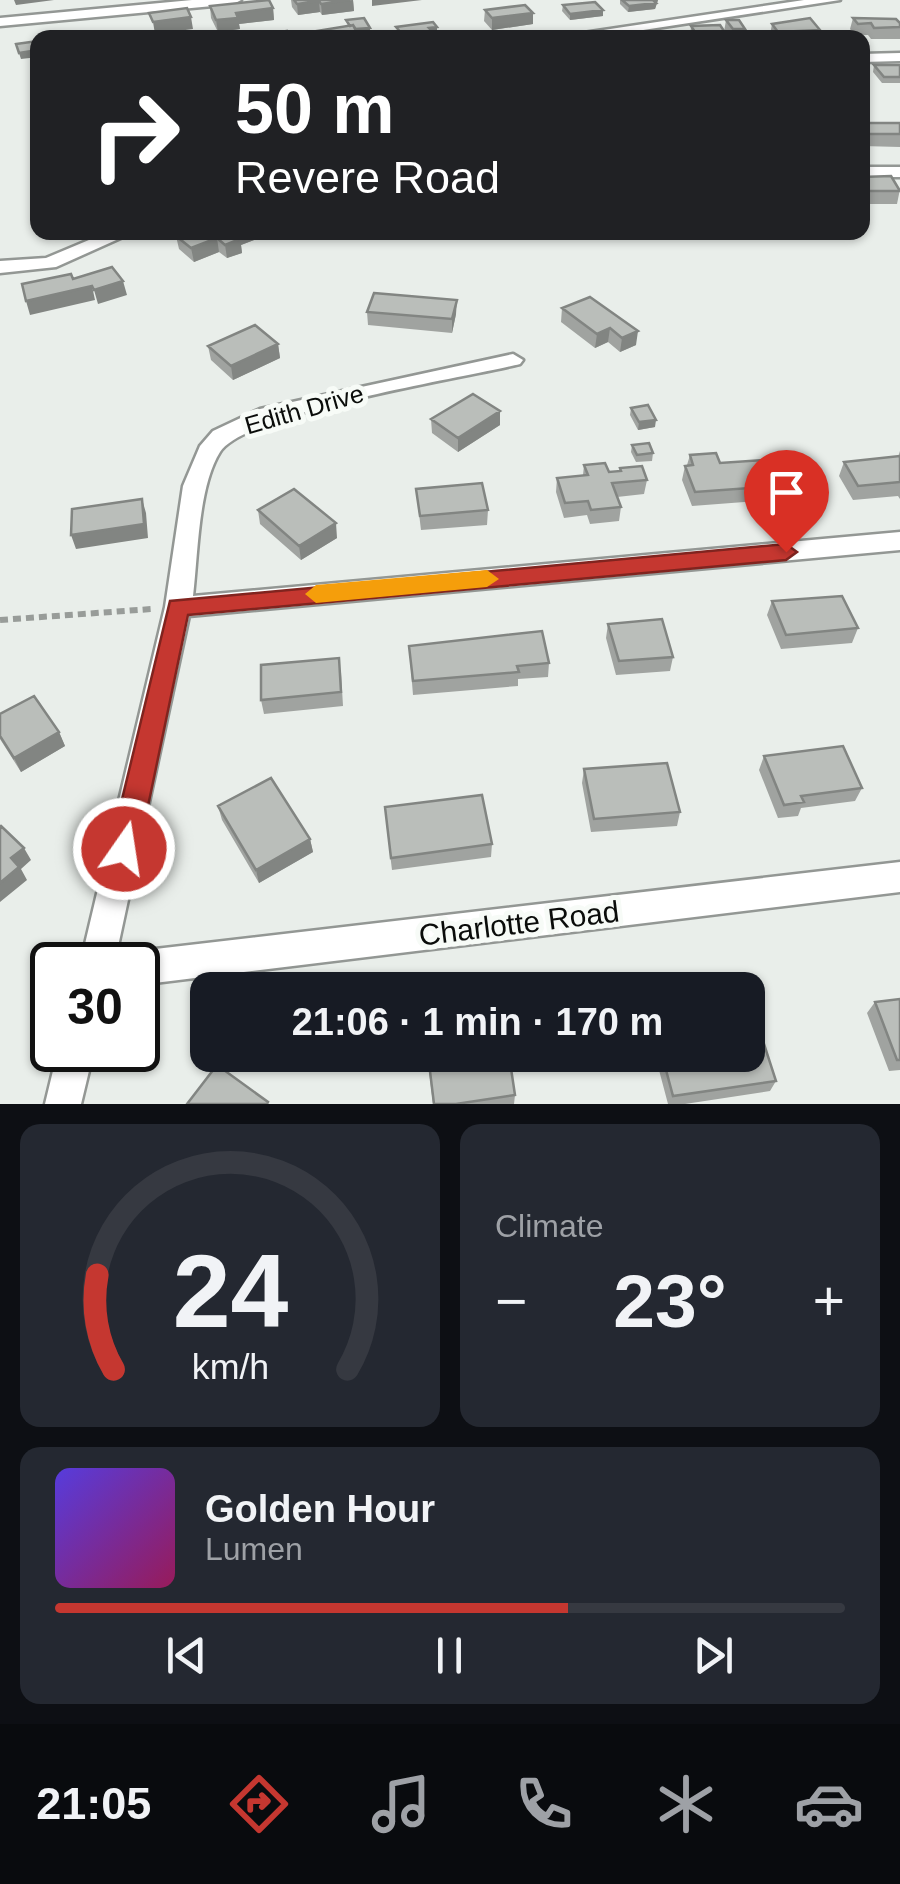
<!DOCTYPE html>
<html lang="en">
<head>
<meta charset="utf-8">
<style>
	:root { --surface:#171b24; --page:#242831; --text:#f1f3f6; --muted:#9ea1a6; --line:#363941; --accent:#c53730 }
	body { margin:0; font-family:Arial,sans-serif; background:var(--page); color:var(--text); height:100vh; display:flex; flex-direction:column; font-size:38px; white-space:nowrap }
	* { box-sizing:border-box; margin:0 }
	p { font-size:32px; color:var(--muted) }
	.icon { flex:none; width:55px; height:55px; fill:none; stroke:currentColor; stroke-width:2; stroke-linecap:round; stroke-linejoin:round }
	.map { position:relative; height:1104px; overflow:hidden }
	.panel { display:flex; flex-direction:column; gap:20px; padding:20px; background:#0d0f14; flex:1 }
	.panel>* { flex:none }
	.guide { position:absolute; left:30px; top:30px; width:840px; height:210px; border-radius:20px; box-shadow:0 2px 8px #0004; background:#202124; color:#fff; overflow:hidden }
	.speed { position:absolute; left:30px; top:942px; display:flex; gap:20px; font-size:50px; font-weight:700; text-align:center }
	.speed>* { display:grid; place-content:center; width:130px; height:130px; border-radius:50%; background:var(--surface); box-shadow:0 2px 8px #0004; line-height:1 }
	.speed .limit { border:5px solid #111; border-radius:15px; background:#fff; color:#111 }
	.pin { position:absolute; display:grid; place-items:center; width:85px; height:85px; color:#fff; margin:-102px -42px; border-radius:50% 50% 50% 0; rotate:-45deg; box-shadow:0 0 10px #0007 }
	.pin .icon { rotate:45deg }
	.me { position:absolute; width:110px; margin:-55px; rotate:13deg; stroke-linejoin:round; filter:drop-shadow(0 0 8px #0008) }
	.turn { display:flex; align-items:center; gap:35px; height:210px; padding:0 40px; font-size:45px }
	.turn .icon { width:130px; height:130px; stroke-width:2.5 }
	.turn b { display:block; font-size:70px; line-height:85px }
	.big { font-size:75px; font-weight:600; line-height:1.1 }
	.panel .widget { flex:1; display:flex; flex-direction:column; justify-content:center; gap:15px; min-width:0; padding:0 35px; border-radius:20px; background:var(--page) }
	.panel .dial { align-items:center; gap:0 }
	.dial svg { height:260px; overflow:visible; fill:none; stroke:var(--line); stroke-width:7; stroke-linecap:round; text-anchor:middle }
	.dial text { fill:var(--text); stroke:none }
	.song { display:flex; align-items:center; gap:30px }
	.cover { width:120px; height:120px; border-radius:15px; background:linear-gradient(135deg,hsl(250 70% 55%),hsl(330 70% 35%)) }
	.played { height:10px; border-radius:5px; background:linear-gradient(90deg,var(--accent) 65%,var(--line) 65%) }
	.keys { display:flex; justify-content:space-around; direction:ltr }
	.heat { display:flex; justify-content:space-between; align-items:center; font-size:55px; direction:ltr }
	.panel .tiles { flex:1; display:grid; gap:20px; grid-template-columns:1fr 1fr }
	.widget:last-child { grid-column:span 2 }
	.trip { position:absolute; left:190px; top:972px; width:575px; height:100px; border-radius:20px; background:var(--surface); box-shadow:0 2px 8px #0004; font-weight:600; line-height:100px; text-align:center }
	.dock { display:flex; height:160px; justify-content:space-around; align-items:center; background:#090b0e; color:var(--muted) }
	.dock .icon { width:70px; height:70px }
	.dock .on { color:var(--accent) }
	.dock b { font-size:45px; color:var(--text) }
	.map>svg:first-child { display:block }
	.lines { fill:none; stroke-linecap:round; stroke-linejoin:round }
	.street-casing { stroke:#939794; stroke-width:5 }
	.path { stroke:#989c99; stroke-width:6; stroke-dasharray:8 5; stroke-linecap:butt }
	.street { fill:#fff; fill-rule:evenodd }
	.wall { fill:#a0a3a0 }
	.shaded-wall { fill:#828582 }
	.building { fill:#babeba; stroke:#828582; stroke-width:2.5 }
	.route { fill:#c53730; stroke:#80241f; stroke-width:2.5 }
	.slow { fill:#f59e0b }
	.labels { text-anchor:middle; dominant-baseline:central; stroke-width:10; stroke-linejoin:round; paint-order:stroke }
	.street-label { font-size:25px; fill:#0a0c0a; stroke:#f7fbf7 }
	.near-street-label { font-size:30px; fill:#0a0c0a; stroke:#f7fbf7 }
</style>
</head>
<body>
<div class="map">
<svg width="900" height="1104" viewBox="0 0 900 1104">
	<rect width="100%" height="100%" fill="#e9eeea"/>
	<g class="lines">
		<!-- street casing -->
		<g class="street-casing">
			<path id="street" d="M192 0H241L234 4 0 26V18Z
				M804 0H840L591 38H550Z
				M900 53V61L862 62V54Z
				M862 167H900V177H862Z
				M108 232H134L56 267 0 273V261L46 258Z
				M513 354 523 360 520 364C465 378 245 412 220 452 198 487 198 555 193 596L900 532V550L189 616 114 965H80L165 607 183 486 200 446 213 431 260 409Z
				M900 862V892L138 985V965H122L126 956 138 951Z
				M58 1050H94L81 1104H45Z"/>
		</g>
		<!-- path -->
		<path class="path" d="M0 620 152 609"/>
		<!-- street -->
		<use href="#street" class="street"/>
	</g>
	<!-- wall -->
	<path class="wall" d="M291 0H353L354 11 322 15 320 12 298 15 292 7Z
		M620 0H658L655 9 628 12 620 4Z
		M563 5 603 16 570 20 562 11Z
		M210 6 273 8 274 20 239 24 240 29 218 32 211 18Z
		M485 10 533 24 492 30 484 21Z
		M853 18 900 23V39H871L868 35H855L850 29Z
		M726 20 745 29 744 38H728L724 32Z
		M772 24 820 30 818 38H771L770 35Z
		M691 26 726 34 725 38H690Z
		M874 65H900V83H882L873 72Z
		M862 123H900V147L862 146Z
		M862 177 900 189 897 204H862Z
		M176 236H264L241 245 242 253 227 258 219 252 194 262 179 249Z
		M590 297 636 345 620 352 608 342 595 348 561 322 562 308Z
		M367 312 456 314 452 333 368 325Z
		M278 344 280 358 233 380 211 360 208 346Z
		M631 408 655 427 638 430 630 415Z
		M500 411V425L458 452 432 433 431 419Z
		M632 445 653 453 652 461 636 462 631 452Z
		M900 451V499L898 496 853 500 839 476 844 462 898 457Z
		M690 455 720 463 776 486 771 500 692 506 682 480 685 466 687 465Z
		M584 465 609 472 620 471V468L647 480 644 494 617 497 621 507 619 521 590 524 587 515 564 518 556 492 557 478 583 475Z
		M416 489 488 510 487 525 421 530Z
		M258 510 337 538 301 560 260 524Z
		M772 601 858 628 852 643 781 649 767 615Z
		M608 624 673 657 670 671 616 675 606 638Z
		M409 646 549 663 548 677 518 679V686L413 695Z
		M341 672 343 706 264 714 261 700Z
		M0 714 59 732 65 746 21 772 0 739Z
		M764 756 862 788 855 801 801 808 798 816 778 818 759 770Z
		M584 769 680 812 677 826 591 832 582 783Z
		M218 806 310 839 313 852 259 883 222 820Z
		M386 821 492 844 491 857 392 870Z
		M900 999V1070L889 1071 867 1013 875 1002Z
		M427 1055H509L515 1095 514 1104H433Z
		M655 1055H748L776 1081 770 1091 685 1104H668Z"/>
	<!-- shaded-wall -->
	<path class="shaded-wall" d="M14 0H54L16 5Z
		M353 0 354 11 322 15 321 4Z
		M372 0H422L372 6Z
		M652 0H658L655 9 628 12 629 6Z
		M319 1 320 12 298 15 297 4Z
		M273 8 274 20 239 24 240 29 218 32 216 20 236 13Z
		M603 10V16L570 20V14Z
		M533 13V24L492 30V18Z
		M191 17 193 29 155 34 153 22Z
		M437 27V33L432 34V37L403 38V35Z
		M370 28V33L359 35V38H337L352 29Z
		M38 50V57L21 59 19 53Z
		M235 232H263L264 236 241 245 242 253 227 258 225 245 232 234Z
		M217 238 219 252 194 262 191 248Z
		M123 281 127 295 98 304 94 290Z
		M92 286 95 300 30 315 26 301Z
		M457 300 456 314 452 333V319Z
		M610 328 608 342 595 348 597 334Z
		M638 331 636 345 620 352 622 338Z
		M278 344 280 358 233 380 231 366Z
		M500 411V425L458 452V438Z
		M656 420 655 427 638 430 639 422Z
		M142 499 146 513 148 538 76 549 71 535Z
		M336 523 337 538 301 560 299 546Z
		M59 732 65 746 21 772 14 758Z
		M310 839 313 852 259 883 256 870Z
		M24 848 31 860 21 869 27 880 0 902V883L11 858Z"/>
	<!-- building -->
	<path class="building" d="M269 0 273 8 236 13 238 18 216 20 210 6Z
		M294 0H350L321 4 319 1 297 4Z
		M622 0H653L656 3 629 6Z
		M595 2 603 10 570 14 563 5Z
		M525 5 533 13 492 18 485 10Z
		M187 8 191 17 153 22 149 13Z
		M364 18 370 28 355 29 353 25 350 26 346 20Z
		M810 18 820 30 778 32 772 24Z
		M853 18 896 19 900 23V27L874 28 871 23 858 24Z
		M726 20H739L745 29H733Z
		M433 22 437 27 429 28 432 31 403 35 396 27Z
		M353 25 359 34 337 38H314L311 32Z
		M720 25 726 34 697 35 691 26Z
		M287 31 290 38H247Z
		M38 41V50L19 53 16 44Z
		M874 65H900V77H884Z
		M862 123H900V134H865L862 129Z
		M891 176 900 191H862V177Z
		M185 232H235L232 234 240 239 225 245 217 238 191 248 176 236Z
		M112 267 123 281 94 290 92 286 26 301 22 284 71 274 73 279Z
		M374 293 457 300 452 319 367 312Z
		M590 297 638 331 622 338 610 328 597 334 562 308Z
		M255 325 278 344 231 366 208 346Z
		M473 394 500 411 458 438 431 419Z
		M648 405 656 420 639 422 631 408Z
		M649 443 653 453 637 455 632 445Z
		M716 453 720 463 764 460 776 486 695 492 685 466 693 465 690 455Z
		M900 456V482L858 486 844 462Z
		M605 463 609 472 621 471 620 468 642 466 647 480 612 483 621 507 591 510 588 501 565 503 557 478 588 475 584 465Z
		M482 483 488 510 420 516 416 489Z
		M294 489 336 523 299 546 258 510Z
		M142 499 144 524 71 535 72 509Z
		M842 596 858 628 786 635 772 601Z
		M662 619 673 657 619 661 608 624Z
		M542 631 549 663 517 666 519 672 413 681 409 646Z
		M339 658 341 692 261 700V665Z
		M34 696 59 732 14 758 0 736V714Z
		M843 746 862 788 801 796 804 802 784 805 764 756Z
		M667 763 680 812 594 819 584 769Z
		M271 778 310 839 256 870 218 806Z
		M482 795 492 844 391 858 385 807Z
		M1 826 24 848 11 858 19 867 0 883V827Z
		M900 999V1060H897L875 1002Z
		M753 1010 776 1081 673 1096 662 1055H748V1011Z
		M428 1055H509L515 1095 456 1104H434Z
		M217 1065 268 1102 267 1104H187Z"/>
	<!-- route -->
	<path class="route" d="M786 544 797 552 786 560 188 615 139 849 134 858 124 862 114 858 110 849 170 601Z"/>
	<!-- slow -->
	<path class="slow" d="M487 570 499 579 487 587 316 603 305 594 316 585Z"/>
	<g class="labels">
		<!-- street labels -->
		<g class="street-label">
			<text transform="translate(304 409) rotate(-16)">Edith Drive</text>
		</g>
		<!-- near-street labels -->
		<g class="near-street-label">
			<text transform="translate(519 923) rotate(-7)">Charlotte Road</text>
		</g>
	</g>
</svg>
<div class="speed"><div class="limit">30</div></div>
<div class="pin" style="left:786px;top:552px;background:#d93025"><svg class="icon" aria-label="arrive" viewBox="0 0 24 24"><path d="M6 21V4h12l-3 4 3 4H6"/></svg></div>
<svg class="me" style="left:124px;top:849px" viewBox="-20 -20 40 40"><circle r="17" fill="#c53730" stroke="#fff" stroke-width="3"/><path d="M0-11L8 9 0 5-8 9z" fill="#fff"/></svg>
<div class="trip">21:06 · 1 min · 170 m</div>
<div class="guide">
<div class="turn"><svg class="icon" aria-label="right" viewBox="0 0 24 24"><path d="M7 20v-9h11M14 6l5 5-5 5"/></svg><div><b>50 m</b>Revere Road</div></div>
</div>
</div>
<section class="panel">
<div class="tiles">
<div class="widget dial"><svg viewBox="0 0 100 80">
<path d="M14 69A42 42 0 1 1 86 69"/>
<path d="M14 69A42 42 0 0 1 9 40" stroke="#c53730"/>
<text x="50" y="56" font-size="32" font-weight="700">24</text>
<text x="50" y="72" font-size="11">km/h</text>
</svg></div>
<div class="widget"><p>Climate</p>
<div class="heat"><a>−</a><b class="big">23°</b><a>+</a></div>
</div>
<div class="widget">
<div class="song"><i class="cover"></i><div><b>Golden Hour</b><p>Lumen</p></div></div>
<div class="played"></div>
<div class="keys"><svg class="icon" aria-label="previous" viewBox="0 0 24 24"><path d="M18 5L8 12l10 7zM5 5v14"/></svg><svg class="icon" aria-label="pause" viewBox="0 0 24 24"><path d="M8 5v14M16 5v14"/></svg><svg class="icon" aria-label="next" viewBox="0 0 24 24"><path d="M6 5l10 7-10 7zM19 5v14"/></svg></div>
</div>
</div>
</section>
<nav class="dock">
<b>21:05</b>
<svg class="icon on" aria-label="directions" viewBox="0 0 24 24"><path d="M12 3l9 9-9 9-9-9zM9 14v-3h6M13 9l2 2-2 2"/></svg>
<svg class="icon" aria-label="music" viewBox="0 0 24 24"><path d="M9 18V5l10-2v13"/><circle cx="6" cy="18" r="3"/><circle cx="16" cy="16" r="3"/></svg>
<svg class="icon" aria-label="phone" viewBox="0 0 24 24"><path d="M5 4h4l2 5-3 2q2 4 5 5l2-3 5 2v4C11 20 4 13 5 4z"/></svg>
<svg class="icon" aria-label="climate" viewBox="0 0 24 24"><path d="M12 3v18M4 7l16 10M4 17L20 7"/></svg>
<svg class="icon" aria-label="car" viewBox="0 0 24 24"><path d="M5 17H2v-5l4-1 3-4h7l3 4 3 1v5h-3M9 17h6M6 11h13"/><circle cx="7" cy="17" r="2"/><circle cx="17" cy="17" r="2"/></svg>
</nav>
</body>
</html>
